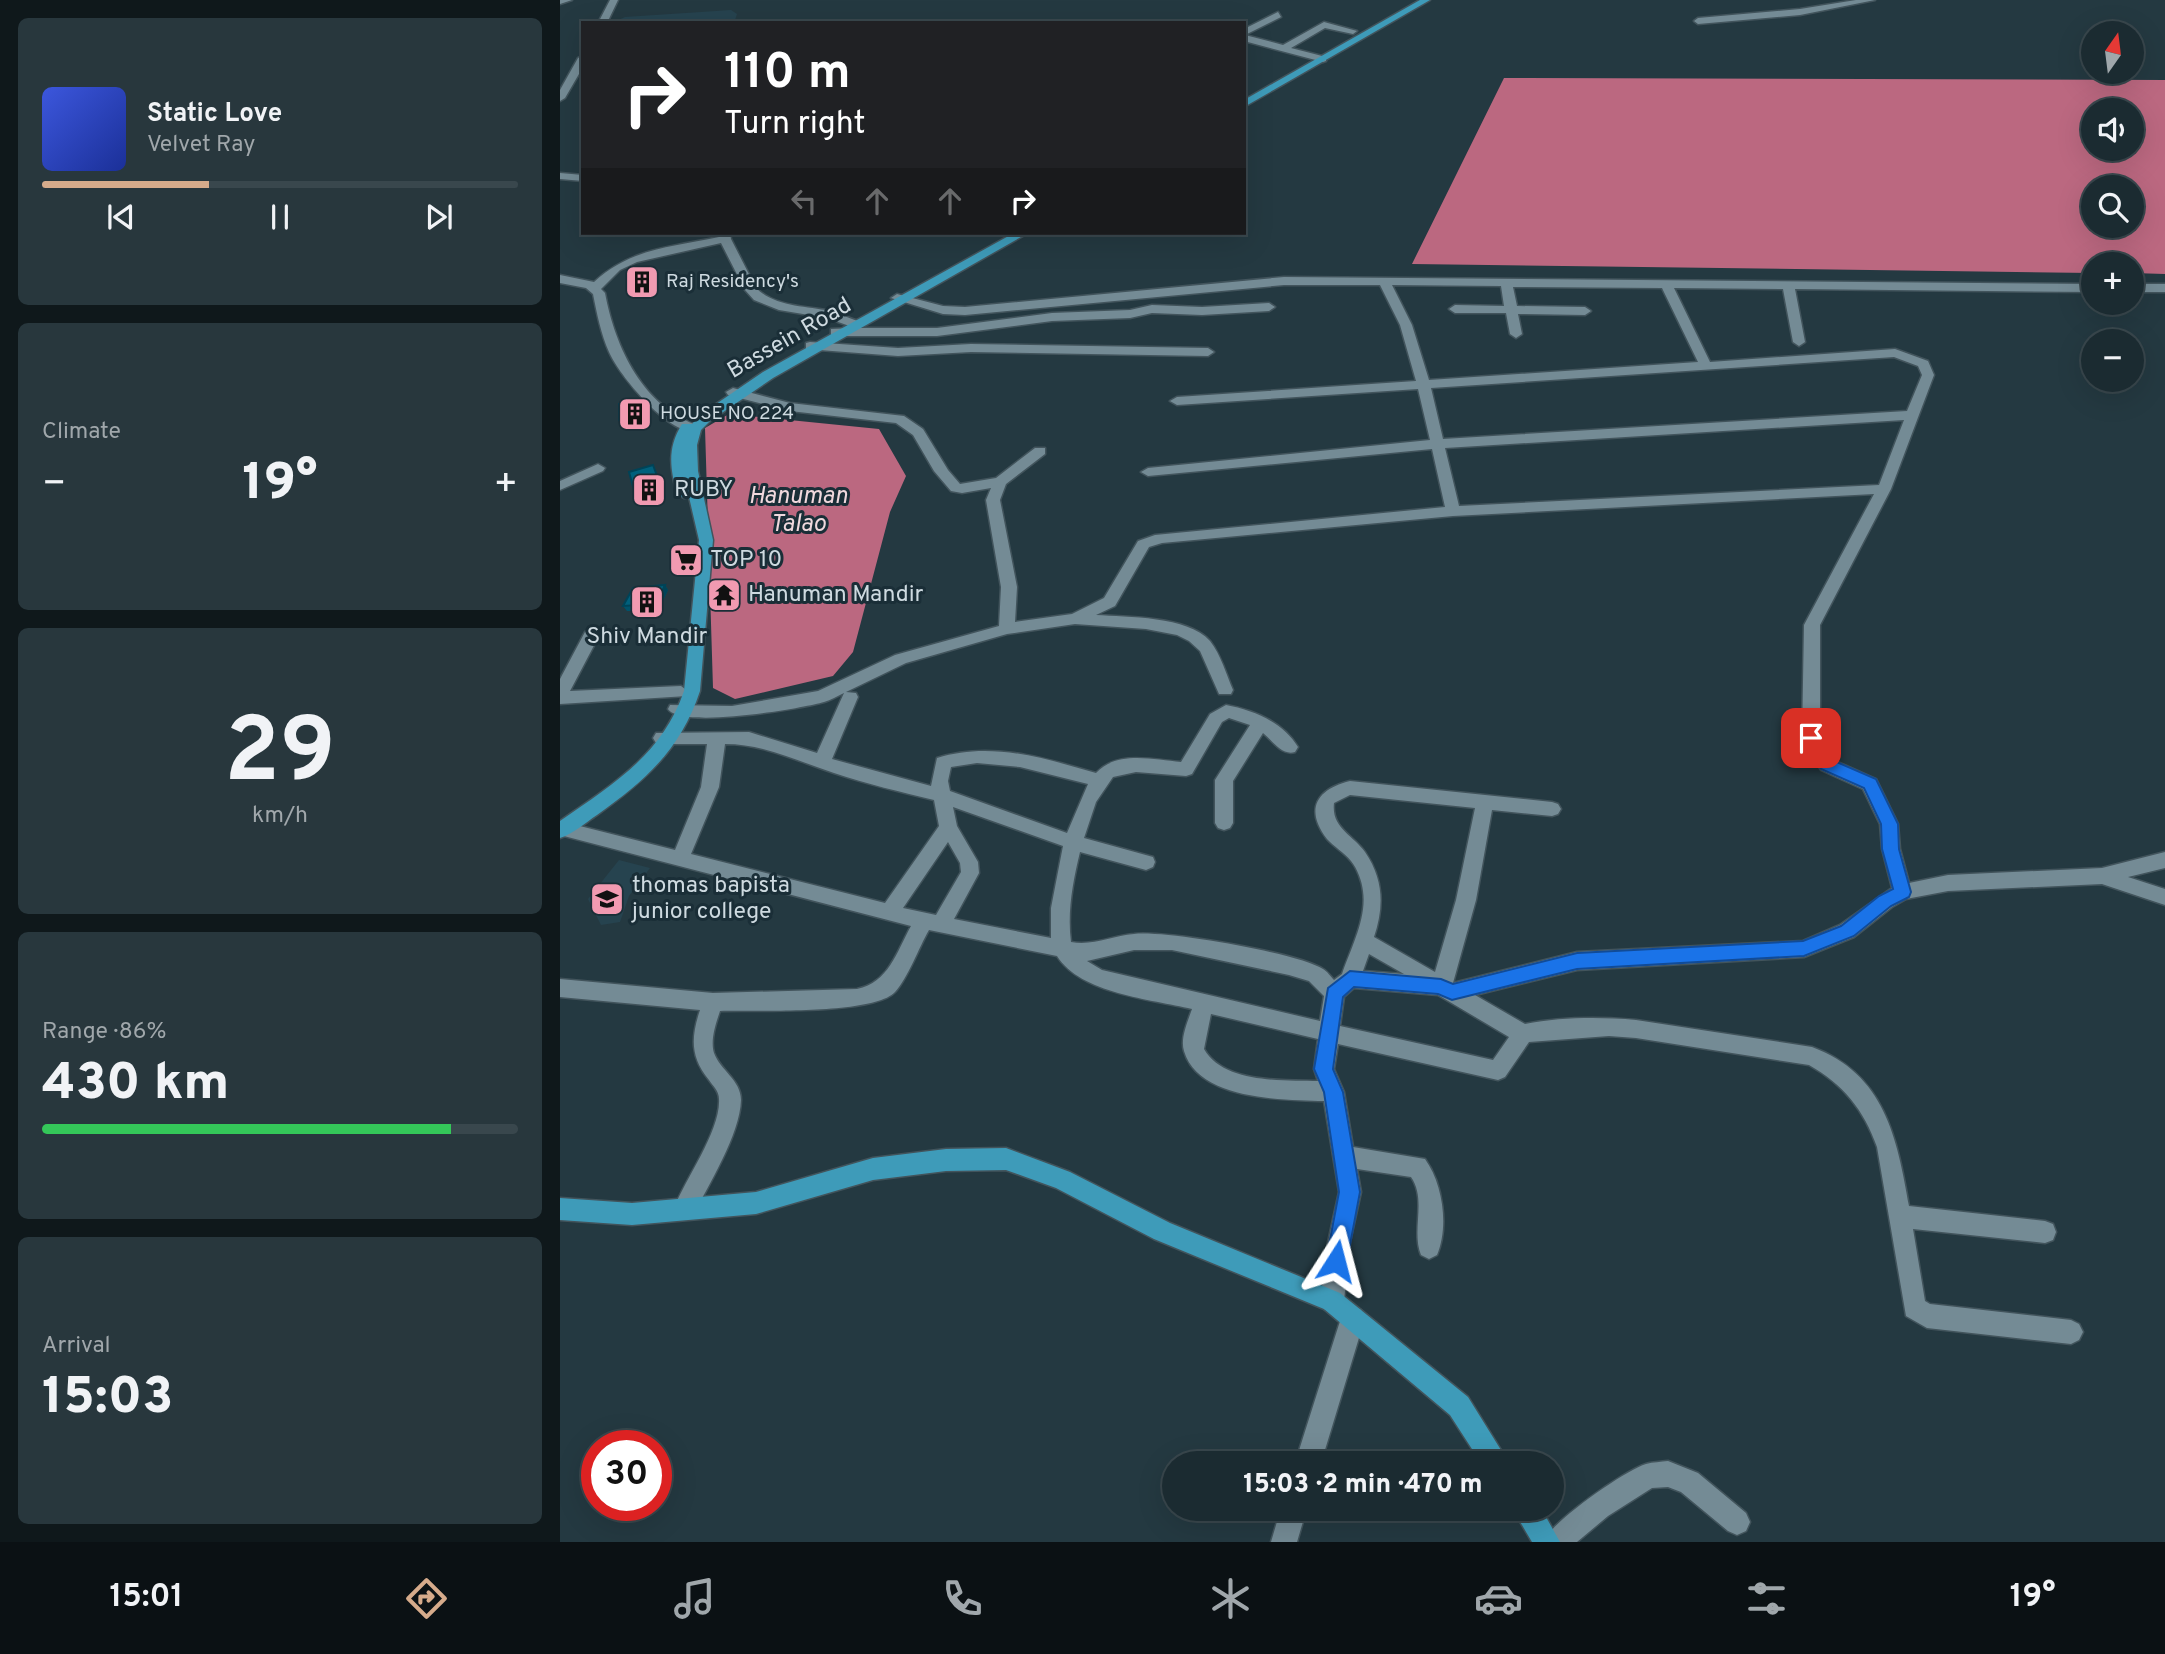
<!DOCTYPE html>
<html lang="en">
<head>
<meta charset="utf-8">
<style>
	:root { --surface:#1b2b31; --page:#28373d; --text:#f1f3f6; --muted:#a0a7ab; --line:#39474d; --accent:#d6ab8b }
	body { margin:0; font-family:Overpass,sans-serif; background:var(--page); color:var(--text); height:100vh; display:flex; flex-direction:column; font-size:26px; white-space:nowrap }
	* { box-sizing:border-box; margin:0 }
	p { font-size:23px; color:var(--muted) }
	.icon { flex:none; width:38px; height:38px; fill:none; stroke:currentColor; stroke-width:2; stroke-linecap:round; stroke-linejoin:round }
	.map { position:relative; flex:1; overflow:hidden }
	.side { display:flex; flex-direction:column; gap:18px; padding:18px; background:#0f181b; width:560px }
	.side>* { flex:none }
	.top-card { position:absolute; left:21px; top:21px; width:665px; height:214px; border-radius:0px; box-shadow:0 7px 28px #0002,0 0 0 2px var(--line); background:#202124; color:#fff; overflow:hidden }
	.needle { width:46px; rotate:14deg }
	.buttons { position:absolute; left:1521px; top:21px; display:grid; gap:14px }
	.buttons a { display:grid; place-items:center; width:63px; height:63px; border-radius:50%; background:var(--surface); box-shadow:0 7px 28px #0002,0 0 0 2px var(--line); font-size:35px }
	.speed { position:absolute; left:21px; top:1430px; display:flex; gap:14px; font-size:35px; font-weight:700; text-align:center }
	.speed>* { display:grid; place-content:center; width:91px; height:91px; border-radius:50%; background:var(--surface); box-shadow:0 7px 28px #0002,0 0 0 2px var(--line); line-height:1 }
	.speed .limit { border:10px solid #d22; background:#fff; color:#111 }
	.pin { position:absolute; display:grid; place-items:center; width:60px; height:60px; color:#fff; margin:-30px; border-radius:14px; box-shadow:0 4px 10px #0006 }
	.me { position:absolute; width:77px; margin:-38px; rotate:9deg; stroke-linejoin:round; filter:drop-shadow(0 0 5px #0008) }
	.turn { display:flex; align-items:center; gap:24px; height:147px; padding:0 28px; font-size:32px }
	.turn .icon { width:91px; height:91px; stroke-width:2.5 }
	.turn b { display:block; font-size:49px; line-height:60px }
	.lanes { display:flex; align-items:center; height:66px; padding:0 28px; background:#0003; justify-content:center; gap:35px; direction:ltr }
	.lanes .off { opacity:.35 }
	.big { font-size:52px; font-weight:800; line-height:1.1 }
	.side .tile { flex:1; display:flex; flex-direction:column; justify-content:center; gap:10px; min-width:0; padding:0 24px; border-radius:10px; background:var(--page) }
	.side .dial { align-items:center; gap:0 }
	.dial b { font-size:91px; line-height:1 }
	.song { display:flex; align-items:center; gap:21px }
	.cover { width:84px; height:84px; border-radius:10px; background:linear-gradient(135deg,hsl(230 70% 55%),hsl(230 70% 35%)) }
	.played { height:7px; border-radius:4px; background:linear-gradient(90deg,var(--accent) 35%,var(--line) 35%) }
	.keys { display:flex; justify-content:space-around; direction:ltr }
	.heat { display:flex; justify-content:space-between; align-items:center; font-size:38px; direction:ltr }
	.charge { height:10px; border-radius:5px; background:linear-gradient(90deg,#34c759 86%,var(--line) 0) }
	.trip { position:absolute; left:602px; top:1451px; width:402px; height:70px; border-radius:35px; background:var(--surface); box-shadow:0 7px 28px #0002,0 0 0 2px var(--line); font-weight:800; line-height:70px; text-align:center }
	.tabs { display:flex; height:112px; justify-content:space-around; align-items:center; background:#0b1114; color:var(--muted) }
	.tabs .icon { width:49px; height:49px }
	.tabs .active { color:var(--accent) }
	.tabs b { font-size:32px; color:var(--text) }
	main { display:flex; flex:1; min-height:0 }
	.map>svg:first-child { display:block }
	.built { fill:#26434f }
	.water { fill:#bb6880; fill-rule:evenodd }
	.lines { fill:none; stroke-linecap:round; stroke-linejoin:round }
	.minor-casing { stroke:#42545c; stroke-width:3 }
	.major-casing { stroke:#42545c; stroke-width:3 }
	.minor { fill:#748b95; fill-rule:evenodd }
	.major { fill:#3e9bb9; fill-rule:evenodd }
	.wall { fill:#00536b }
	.shaded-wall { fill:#004357 }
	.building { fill:#00607c; stroke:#004357; stroke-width:2 }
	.route { fill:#1a73e8; stroke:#114b97; stroke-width:2 }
	.labels { text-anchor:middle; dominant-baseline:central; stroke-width:6; stroke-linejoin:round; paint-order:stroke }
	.far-poi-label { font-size:19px; fill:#cedae0; stroke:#1a2e37; text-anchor:start }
	.street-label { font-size:23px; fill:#cedae0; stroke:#1a2e37 }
	.poi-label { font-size:23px; fill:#cedae0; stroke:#1a2e37; text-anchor:start }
	.water-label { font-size:24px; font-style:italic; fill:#f0d8dd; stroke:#1a2e37 }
</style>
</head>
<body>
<main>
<section class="side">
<div class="tile">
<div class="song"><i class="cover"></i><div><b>Static Love</b><p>Velvet Ray</p></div></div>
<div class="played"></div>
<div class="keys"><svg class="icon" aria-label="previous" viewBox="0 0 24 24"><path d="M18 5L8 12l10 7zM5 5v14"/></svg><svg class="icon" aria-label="pause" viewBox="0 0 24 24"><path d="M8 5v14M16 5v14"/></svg><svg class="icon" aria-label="next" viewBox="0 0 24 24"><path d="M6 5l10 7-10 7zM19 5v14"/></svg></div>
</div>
<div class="tile"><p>Climate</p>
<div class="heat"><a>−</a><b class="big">19°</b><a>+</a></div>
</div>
<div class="tile dial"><b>29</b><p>km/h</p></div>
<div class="tile"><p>Range · 86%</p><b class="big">430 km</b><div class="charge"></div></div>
<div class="tile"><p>Arrival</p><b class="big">15:03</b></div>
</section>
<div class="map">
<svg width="1605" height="1542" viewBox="0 0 1605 1542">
	<rect width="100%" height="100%" fill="#243941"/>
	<!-- built -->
	<path class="built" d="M171 10 177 14 174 23H52L65 17Z
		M59 860 90 868 69 896 60 922 41 925 28 899Z"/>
	<!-- water -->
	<path class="water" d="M944 78 1605 80V274L1572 273V264H1533V273L852 264ZM1533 110H1572V149H1533ZM1533 187H1572V226H1533Z
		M169 414 319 429 346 476 330 512 293 652 273 676 175 699 153 688 145 428Z"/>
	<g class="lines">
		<!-- minor casing -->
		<g class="minor-casing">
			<path id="minor" d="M0 0H12L0 4Z
				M50 0H58L47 23H38Z
				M1296 0H1315L1240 15 1138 24 1134 21 1138 18 1240 9Z
				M718 12 721 17 685 35 723 45 764 22 797 31 793 34 765 28 731 48 766 57V61L763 62 684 41V29Z
				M23 55V67L5 98 0 101V90L18 58Z
				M0 173 23 175V181L0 179Z
				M160 233H170L171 239 196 288C215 307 245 306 270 311 280 314 291 319 301 322L303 325 299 328H377L492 313 570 310 592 305 642 307 709 303 715 307 709 311 642 315 592 313 570 318 492 321 377 336H275L271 335V329L295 328 267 318 219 310 194 300 185 290 161 243 77 262 60 270 41 289 45 293C55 347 83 408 140 426V432C111 438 60 377 49 352 41 334 37 314 33 294L26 288 0 283V275L34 282C71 248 112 247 159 237Z
				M724 277 1533 284V292L1235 289 1245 342 1239 346 1233 342 1223 289 1114 288 1150 362 1335 349 1368 361 1374 375 1331 489 1260 625V738L1273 760 1316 779 1338 824 1340 849 1349 883 1388 875 1542 868 1605 852V868L1568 877 1605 889V905L1542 884 1388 891 1346 899 1332 907 1294 937 1244 957 1017 970 915 995 965 1024C1001 1017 1040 1017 1076 1020L1252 1047C1325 1074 1337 1138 1349 1206L1485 1221 1493 1224 1496 1232 1493 1240 1485 1243 1353 1229 1365 1301 1370 1304 1511 1320 1519 1324 1523 1332 1519 1340 1511 1344 1367 1328 1346 1316 1317 1147C1304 1110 1283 1084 1249 1065L1076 1038 1049 1036 969 1042 945 1077 938 1080 778 1044 774 1069 784 1092 793 1147 865 1159C883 1184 889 1227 877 1255L869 1259 861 1255C851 1230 867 1200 851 1177L797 1169 801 1192 790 1242 784 1301 780 1309 772 1313 764 1309 760 1301 768 1242 779 1192 764 1101C723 1100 638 1100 624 1051 620 1038 628 1021 632 1009 591 999 521 994 497 956L369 930C359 947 348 978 335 992 314 1015 195 1010 160 1011 156 1023 150 1040 154 1053 160 1070 181 1080 181 1100 180 1135 148 1185 133 1216L125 1219 117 1216 114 1208C126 1178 161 1130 159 1099 159 1091 153 1086 149 1080 130 1057 131 1037 140 1010L0 997V979L153 993 297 989C329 982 336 953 351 926L0 835V821L115 850 141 787 147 744H102L96 743 93 738 96 733 189 732 257 753 284 693C277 696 271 700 264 702 240 709 121 729 108 709L110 705 172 706 258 691 335 655 439 626 441 587 426 500 431 488 402 493 391 491 374 471 353 435 336 423 230 411 168 395 166 392 173 388 230 403 344 416 363 429 388 470 400 484 436 478 475 448H485V454L446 484 440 500 457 587 455 622 512 614 544 598 578 541 595 535 885 507 872 449 588 476 581 472 588 468 870 440 858 389 617 405 610 401 617 397 856 381 840 325 820 285H724L405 315 383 314 331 298 337 294 383 306 405 307ZM832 285 941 286 944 306 895 305 889 309 895 313H946L950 334 956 338 962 334 958 314 1025 315 1031 311 1025 307 957 306 953 287 1102 288 1138 362 869 380 852 325ZM1334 357 1358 366 1362 375 1347 411 883 439 871 388ZM1344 420 1319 485 899 506 885 448ZM1314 494 1244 625 1242 738 1261 770 1303 789 1320 824 1322 849 1332 888 1280 925 1243 941 1017 952 893 983 916 900 932 810 992 816 998 814 1001 809 998 804 992 802 790 781C757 789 744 809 767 839 774 847 784 852 791 861 797 868 802 881 803 891 807 918 791 948 782 974L774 980C771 977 767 971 763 969 738 953 605 930 574 934 552 936 533 946 511 942 507 912 513 881 520 852L586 870 593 867 595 862 593 857 524 838 536 802 553 777 576 772 626 776 632 774 662 722 669 718 690 725 655 780V823L658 828 664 830 670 828 673 823V781L703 733C713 741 722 756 735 752L738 747C723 722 693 710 666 705L650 714 621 762C594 760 557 750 536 773 484 758 430 741 377 758L371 786 272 759 298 697 296 693 286 692 346 663 447 634 515 624 586 629 617 635 629 641 640 651 659 694H671L673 690C666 674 661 655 650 641 628 616 567 617 536 615L555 606 589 547 602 543 893 516ZM165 744C204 744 237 761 274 773 307 784 341 792 374 800L379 826 325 903 131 854 159 787ZM417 763 460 767 528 784 507 833 390 791 388 781 391 767ZM790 795 915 808 896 900 875 972 814 937C824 907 824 880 805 852 793 835 771 828 774 803ZM393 807 503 846 491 908V938L394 919 419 873 418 862 397 826ZM388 842 400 863 401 872 376 915 343 908ZM574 950H612L729 975 749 981 764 996 760 1021 542 970 527 961ZM809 954 844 974 803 971ZM794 988 878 995 949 1037 933 1060 780 1026 784 997ZM651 1014 758 1039 754 1069 758 1081C724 1080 664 1084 644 1049Z
				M1572 284H1605V292H1572Z
				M250 342 338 348 411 344 648 348 654 352 648 356 411 352 338 356 246 349V343Z
				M38 464 45 468 43 471 0 490V481Z
				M31 630 39 636 10 691 121 686 129 692 127 696 0 704V679L25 632Z
				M793 1306 801 1310 805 1318 761 1463H735L781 1318 785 1310Z
				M1108 1461 1138 1473 1186 1513 1190 1522 1186 1531 1177 1535 1168 1531 1121 1492 1108 1487 1092 1488 1048 1516 1017 1542H983C991 1522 1064 1471 1086 1464 1093 1462 1101 1462 1108 1461Z
				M721 1508H747L737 1542H711Z"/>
		</g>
		<!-- major casing -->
		<g class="major-casing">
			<path id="major" d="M860 0H870L684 107V100Z
				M454 233H468L213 378 150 421 141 430 137 445 138 471 153 540 140 691C121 749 86 780 37 815 25 823 13 834 0 838V821C53 784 102 755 124 691L139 540 129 497 124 498 117 494C110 468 107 448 122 424H132L140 415 203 372Z
				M446 1148 510 1172 610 1223 780 1293 908 1397 949 1463H921L890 1415 764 1309 594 1239 496 1188 446 1170 386 1171 313 1180 196 1214 72 1225 0 1220V1198L72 1203 196 1192 313 1158 386 1149Z
				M952 1508H981L1000 1542H972Z"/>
		</g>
		<!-- minor -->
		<use href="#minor" class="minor"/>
		<!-- major -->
		<use href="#major" class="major"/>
	</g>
	<!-- wall -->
	<path class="wall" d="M105 585 108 590 97 614 79 615 76 611H67L63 606Z"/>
	<!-- shaded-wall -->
	<path class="shaded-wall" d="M88 404 90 409 86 418 61 425 59 420Z
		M93 465 98 475 106 498 81 504 75 494Z
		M105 585 108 590 97 614 94 609Z"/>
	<!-- building -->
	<path class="building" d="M83 400 88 404 84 413 59 420V404Z
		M93 465 101 487 75 494 69 472Z
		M105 585 94 609 76 610 78 605 63 606 73 588Z"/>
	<!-- route -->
	<path class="route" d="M1251 732 1257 734 1272 760 1316 779 1338 824 1339 849 1351 892 1349 897 1331 906 1294 936 1244 956 1017 969 892 1000 878 994 794 987 783 997 773 1069 783 1092 800 1192 787 1261 784 1269 776 1272 769 1269 766 1261 779 1192 764 1092 754 1069 768 988 790 971 881 979 893 984 1017 953 1243 941 1281 926 1319 896 1333 889 1322 849 1321 824 1304 788 1261 769 1243 738Z"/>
	<!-- icons -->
	<defs>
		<g id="building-square" transform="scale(1.75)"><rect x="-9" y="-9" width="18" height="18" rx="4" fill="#f19ab1" stroke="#1a2e37"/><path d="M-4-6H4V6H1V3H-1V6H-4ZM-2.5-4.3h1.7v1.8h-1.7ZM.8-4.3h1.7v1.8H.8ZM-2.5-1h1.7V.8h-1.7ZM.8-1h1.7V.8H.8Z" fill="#111"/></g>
		<g id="supermarket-square" transform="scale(1.75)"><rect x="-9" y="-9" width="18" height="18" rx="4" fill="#f19ab1" stroke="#1a2e37"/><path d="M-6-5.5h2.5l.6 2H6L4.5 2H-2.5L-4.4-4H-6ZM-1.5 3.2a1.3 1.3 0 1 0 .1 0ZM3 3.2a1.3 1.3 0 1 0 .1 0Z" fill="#111"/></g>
		<g id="temple-square" transform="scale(1.75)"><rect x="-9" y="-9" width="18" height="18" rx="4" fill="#f19ab1" stroke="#1a2e37"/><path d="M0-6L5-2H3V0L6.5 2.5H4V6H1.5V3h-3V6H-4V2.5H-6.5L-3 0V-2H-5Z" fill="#111"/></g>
		<g id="university-square" transform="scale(1.75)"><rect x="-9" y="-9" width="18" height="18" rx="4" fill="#f19ab1" stroke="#1a2e37"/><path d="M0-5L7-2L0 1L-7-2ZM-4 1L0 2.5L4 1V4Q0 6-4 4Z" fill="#111"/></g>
	</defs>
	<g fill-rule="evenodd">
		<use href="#building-square" x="82" y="282"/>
		<use href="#building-square" x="75" y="414"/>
		<use href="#building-square" x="89" y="490"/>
		<use href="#supermarket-square" x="126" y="560"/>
		<use href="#temple-square" x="164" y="595"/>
		<use href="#building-square" x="87" y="602"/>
		<use href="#university-square" x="47" y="899"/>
	</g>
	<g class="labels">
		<!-- far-poi labels -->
		<g class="far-poi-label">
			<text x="106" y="282">Raj Residency's</text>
			<text x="100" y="414">HOUSE NO 224</text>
		</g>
		<!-- street labels -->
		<g class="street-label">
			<text transform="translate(230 339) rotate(-30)">Bassein Road</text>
		</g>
		<!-- poi labels -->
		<g class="poi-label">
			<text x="114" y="490">RUBY</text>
			<text x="150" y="560">TOP 10</text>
			<text x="188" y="595">Hanuman Mandir</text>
			<text x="87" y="637" text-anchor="middle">Shiv Mandir</text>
			<text x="72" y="886">thomas bapista<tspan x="72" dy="26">junior college</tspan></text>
		</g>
		<!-- water labels -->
		<g class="water-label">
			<text x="238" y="497">Hanuman<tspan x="238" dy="28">Talao</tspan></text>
		</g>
	</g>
</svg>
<div class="buttons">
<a><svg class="needle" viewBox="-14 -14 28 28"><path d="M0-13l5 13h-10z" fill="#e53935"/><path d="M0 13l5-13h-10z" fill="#a0a7ab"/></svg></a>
<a><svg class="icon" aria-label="sound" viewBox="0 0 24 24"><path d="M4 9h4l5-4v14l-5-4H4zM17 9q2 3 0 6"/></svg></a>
<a><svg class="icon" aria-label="search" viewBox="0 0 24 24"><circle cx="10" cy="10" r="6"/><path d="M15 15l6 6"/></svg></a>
<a>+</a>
<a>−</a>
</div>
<div class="speed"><div class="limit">30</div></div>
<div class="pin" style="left:1251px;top:738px;background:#d93025"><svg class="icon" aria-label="arrive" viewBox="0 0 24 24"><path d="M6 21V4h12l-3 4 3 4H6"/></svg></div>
<svg class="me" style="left:776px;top:1261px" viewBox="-20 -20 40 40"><path d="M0-17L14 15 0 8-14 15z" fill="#1a73e8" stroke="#fff" stroke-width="4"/></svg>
<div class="trip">15:03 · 2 min · 470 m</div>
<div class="top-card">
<div class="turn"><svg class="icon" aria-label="right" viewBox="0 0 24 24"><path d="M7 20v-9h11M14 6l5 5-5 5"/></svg><div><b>110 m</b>Turn right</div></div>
<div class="lanes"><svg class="icon off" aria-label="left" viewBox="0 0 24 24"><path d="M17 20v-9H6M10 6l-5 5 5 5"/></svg><svg class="icon off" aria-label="ahead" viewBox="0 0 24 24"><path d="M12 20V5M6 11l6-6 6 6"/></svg><svg class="icon off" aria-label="ahead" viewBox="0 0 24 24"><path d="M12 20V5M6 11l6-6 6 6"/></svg><svg class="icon" aria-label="right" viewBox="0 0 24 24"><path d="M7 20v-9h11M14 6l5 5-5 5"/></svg></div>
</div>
</div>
</main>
<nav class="tabs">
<b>15:01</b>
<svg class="icon active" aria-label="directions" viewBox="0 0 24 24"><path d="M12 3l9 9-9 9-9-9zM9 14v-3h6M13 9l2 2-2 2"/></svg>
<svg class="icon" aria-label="music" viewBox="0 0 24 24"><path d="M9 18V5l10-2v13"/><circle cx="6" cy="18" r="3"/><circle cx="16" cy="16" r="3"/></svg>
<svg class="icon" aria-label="phone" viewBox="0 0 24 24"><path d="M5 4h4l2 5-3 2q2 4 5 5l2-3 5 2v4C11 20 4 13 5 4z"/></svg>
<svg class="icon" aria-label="climate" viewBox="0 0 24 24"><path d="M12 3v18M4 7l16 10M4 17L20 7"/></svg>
<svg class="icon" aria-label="car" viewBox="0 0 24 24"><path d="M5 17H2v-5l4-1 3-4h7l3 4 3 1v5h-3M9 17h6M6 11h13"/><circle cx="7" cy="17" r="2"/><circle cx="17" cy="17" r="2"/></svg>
<svg class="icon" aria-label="filters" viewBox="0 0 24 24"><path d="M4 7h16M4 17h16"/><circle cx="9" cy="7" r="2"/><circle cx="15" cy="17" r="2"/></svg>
<b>19°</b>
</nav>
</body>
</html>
